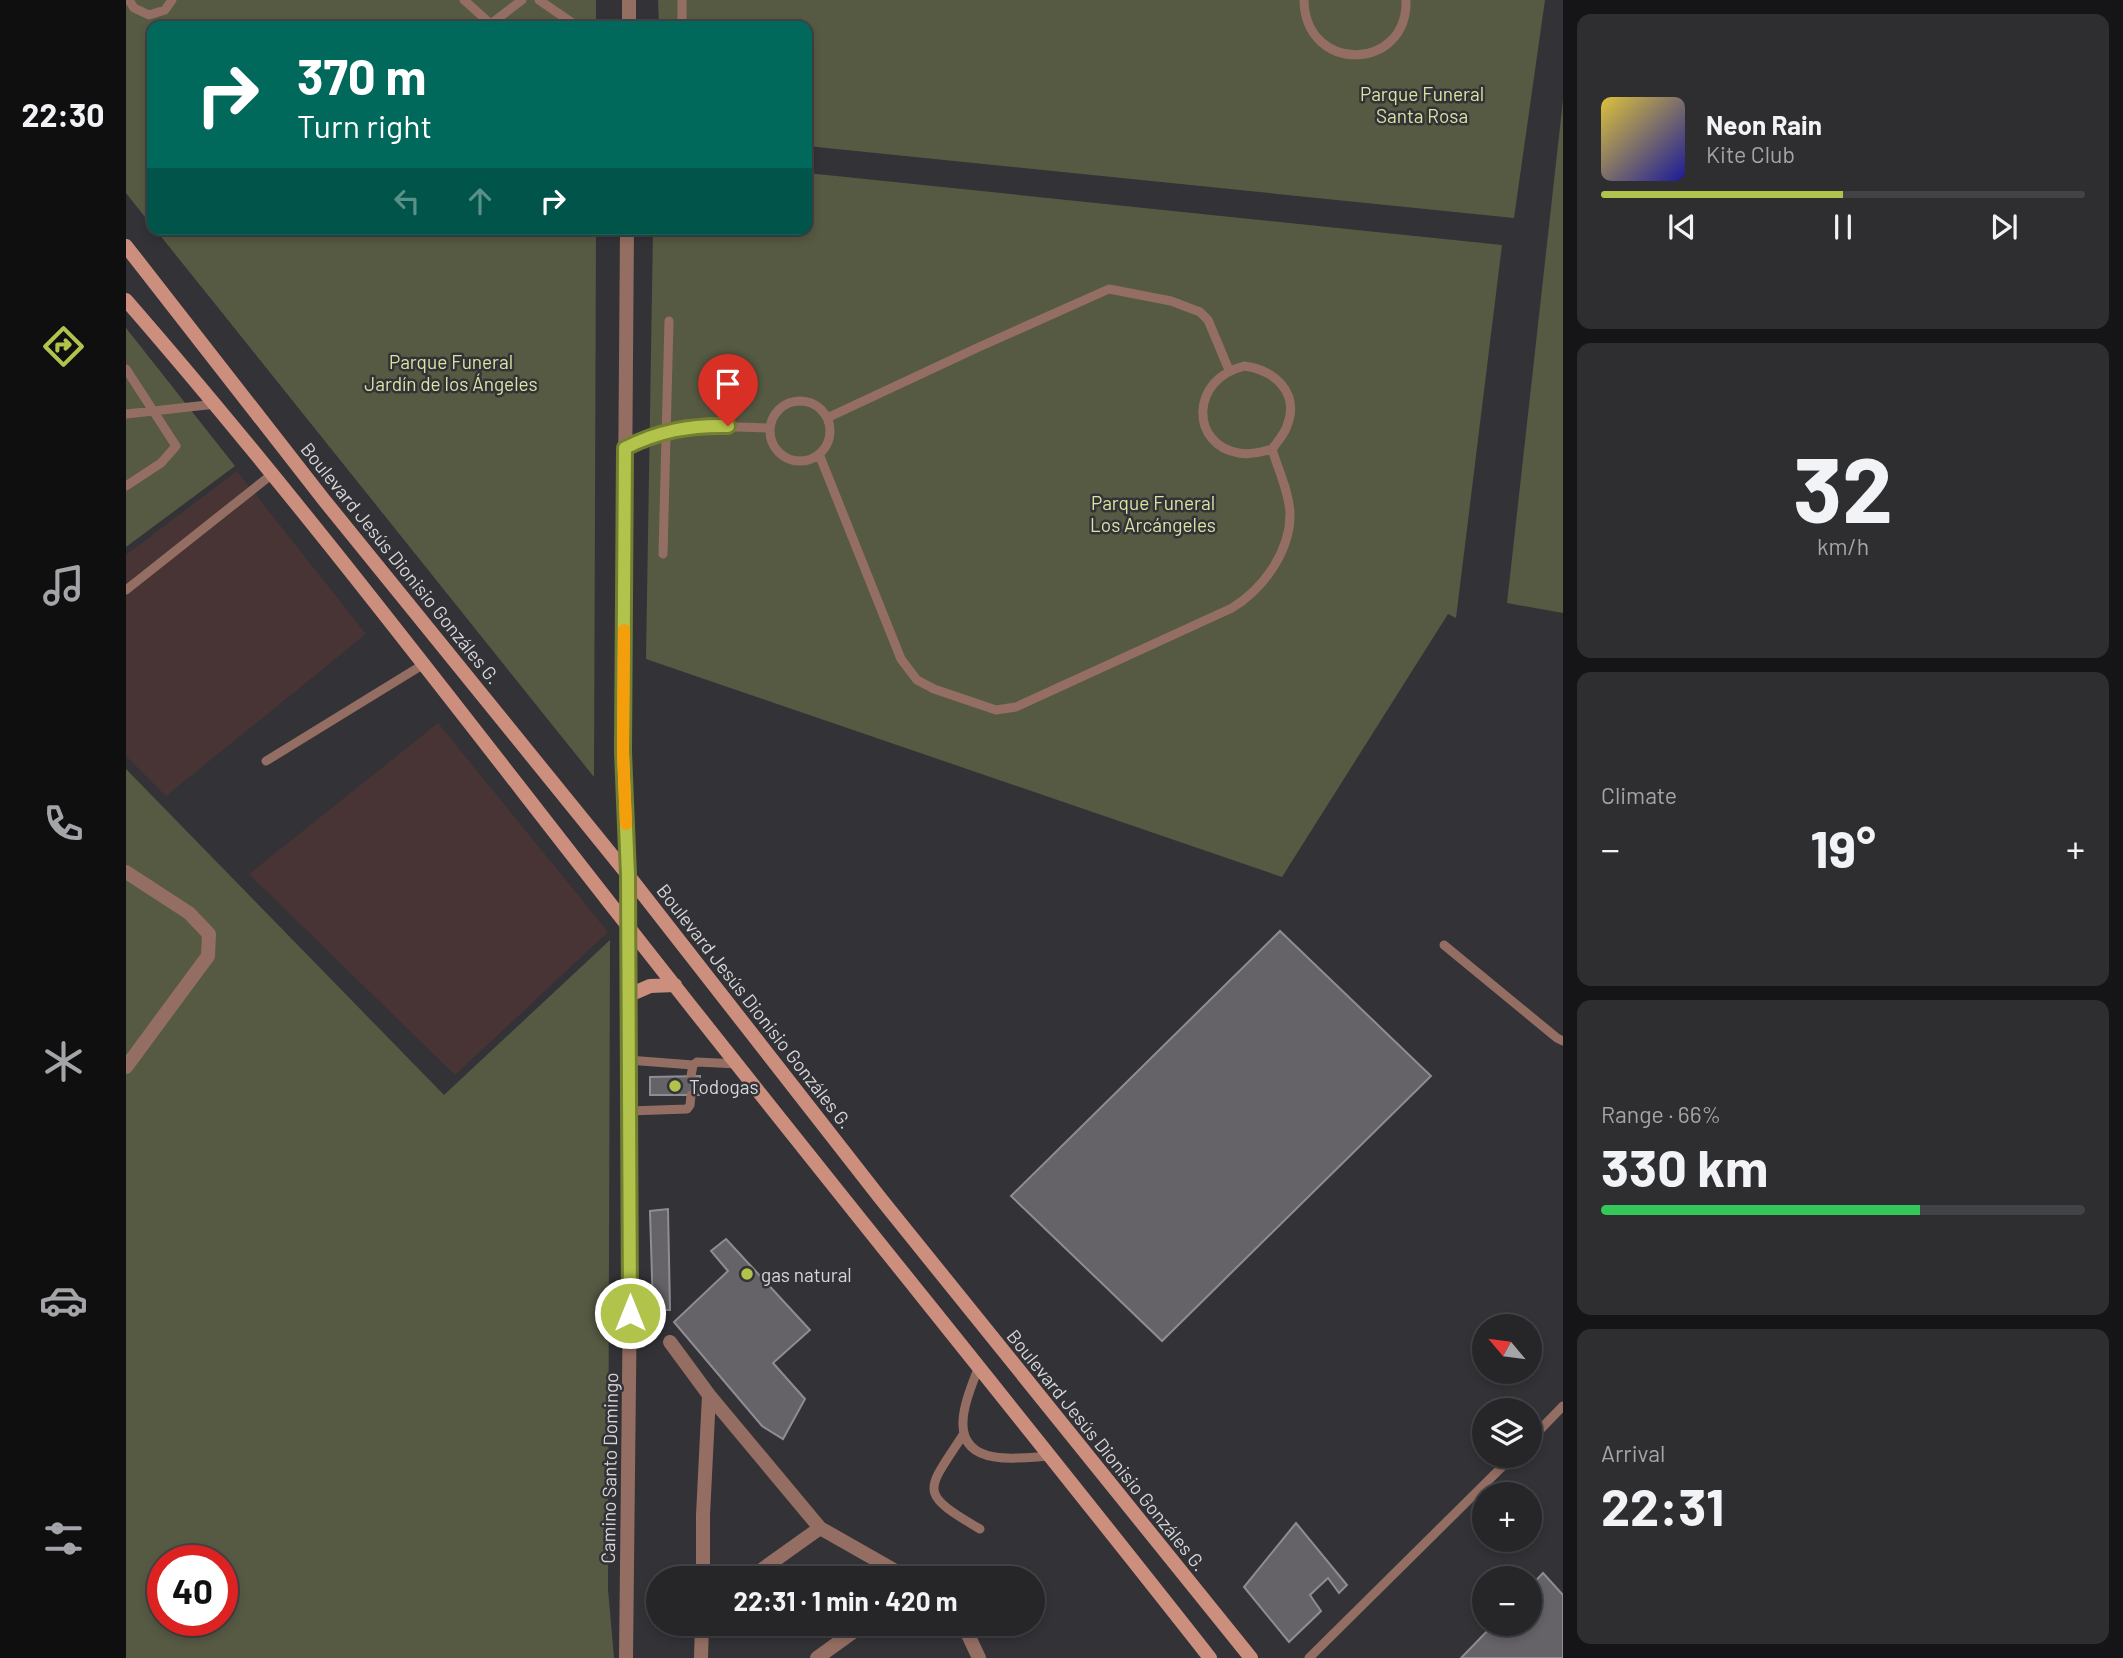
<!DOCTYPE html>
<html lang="en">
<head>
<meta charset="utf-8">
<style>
	:root { --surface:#262629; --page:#2e2e31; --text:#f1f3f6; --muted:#a4a5a8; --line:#424346; --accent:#b2c34c }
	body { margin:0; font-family:Barlow,sans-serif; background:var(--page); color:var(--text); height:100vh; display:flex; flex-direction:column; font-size:26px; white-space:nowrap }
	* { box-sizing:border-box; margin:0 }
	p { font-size:23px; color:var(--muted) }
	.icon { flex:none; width:38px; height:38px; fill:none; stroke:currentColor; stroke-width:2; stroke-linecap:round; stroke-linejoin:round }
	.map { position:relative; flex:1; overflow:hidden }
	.sheet { display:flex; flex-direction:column; gap:14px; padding:14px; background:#151517; width:560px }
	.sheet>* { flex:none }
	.hud { position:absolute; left:21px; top:21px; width:665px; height:214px; border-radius:14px; box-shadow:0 4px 10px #0003,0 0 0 2px var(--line); background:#00695c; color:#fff; overflow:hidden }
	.needle { width:46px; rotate:299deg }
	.buttons { position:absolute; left:1346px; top:1314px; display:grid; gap:14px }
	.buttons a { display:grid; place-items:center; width:70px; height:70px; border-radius:50%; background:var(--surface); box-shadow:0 4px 10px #0003,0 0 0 2px var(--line); font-size:35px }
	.speed { position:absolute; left:21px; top:1545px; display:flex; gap:14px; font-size:35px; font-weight:700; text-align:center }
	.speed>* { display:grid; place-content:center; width:91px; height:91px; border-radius:50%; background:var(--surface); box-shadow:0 4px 10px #0003,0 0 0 2px var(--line); line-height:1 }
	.speed .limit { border:10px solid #d22; background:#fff; color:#111 }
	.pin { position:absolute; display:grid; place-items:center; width:60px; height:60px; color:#fff; margin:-72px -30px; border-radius:50% 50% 50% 0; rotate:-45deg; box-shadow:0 0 7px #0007 }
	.pin .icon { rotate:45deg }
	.me { position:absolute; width:77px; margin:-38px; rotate:0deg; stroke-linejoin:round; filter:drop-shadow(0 0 5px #0008) }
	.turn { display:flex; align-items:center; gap:24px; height:147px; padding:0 35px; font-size:32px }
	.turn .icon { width:91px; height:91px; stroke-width:2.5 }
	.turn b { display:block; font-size:49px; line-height:60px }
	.lanes { display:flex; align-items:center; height:66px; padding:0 35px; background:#0003; justify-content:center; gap:35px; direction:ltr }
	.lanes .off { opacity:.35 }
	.big { font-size:52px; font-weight:700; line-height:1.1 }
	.sheet .tile { flex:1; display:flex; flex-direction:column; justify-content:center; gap:10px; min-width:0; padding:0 24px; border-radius:14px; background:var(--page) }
	.sheet .dial { align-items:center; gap:0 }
	.dial b { font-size:91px; line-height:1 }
	.song { display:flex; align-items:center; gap:21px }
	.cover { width:84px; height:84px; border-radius:10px; background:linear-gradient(135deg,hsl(50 70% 55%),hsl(240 70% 35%)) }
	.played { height:7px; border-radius:4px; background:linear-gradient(90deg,var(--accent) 50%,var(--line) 50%) }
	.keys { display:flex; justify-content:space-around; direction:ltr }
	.heat { display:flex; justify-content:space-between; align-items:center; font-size:38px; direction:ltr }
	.charge { height:10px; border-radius:5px; background:linear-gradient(90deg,#34c759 66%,var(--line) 0) }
	.trip { position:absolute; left:520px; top:1566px; width:399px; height:70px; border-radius:35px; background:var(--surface); box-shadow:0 4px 10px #0003,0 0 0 2px var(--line); font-weight:700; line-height:70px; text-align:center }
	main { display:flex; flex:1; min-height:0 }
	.tab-bar { display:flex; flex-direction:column; width:126px; justify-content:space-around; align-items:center; background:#0f0f10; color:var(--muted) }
	.tab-bar .icon { width:49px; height:49px }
	.tab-bar .selected { color:var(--accent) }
	.tab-bar b { font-size:32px; color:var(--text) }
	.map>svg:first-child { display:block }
	.industrial { fill:#493435 }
	.green { fill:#565a43; fill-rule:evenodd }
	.building { fill:#656368; stroke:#8f8d92; stroke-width:2 }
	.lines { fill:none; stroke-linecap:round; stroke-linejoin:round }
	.service { stroke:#956e63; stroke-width:9 }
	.minor { stroke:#956e63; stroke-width:14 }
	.tertiary { stroke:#956e63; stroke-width:14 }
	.secondary { stroke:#cc8e7d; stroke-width:14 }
	.route-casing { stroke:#747f31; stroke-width:18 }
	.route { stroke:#b2c34c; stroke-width:12 }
	.slow { stroke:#f59e0b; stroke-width:12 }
	.poi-dot { fill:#b2c34c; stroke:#333237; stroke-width:2.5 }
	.labels { text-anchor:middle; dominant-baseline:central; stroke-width:5; stroke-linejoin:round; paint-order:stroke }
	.park-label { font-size:19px; fill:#d8e4a2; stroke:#333237 }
	.street-label { font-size:19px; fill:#d7d7da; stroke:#333237 }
	.poi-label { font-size:19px; fill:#d7d7da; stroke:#333237; text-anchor:start }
</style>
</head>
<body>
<main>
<nav class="tab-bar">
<b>22:30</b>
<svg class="icon selected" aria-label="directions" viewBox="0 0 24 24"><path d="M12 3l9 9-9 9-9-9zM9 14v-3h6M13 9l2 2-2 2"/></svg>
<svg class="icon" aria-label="music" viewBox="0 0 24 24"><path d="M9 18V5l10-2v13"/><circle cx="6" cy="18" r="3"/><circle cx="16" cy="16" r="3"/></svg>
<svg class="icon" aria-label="phone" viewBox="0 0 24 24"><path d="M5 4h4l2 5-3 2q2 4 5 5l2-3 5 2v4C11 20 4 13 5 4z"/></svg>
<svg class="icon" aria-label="climate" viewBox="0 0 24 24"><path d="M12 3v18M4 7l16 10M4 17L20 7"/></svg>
<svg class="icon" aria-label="car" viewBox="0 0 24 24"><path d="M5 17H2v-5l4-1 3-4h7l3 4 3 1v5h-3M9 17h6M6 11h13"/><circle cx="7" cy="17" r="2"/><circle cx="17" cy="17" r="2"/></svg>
<svg class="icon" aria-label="filters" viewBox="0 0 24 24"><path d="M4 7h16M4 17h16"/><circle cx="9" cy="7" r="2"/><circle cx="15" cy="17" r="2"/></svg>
</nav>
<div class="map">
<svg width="1437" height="1658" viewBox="0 0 1437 1658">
	<rect width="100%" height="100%" fill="#333237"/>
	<!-- industrial -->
	<path class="industrial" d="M111 471 240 634 40 796 0 756V555Z
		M312 723 482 932 329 1075 123 874Z"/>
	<!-- green -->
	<path class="green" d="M0 0H470V26H26V226L0 193Z
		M532 0H1419L1388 218 681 146V26H533Z
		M1437 100V613L1381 603Z
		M681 173 1376 245 1330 618 1322 614 1156 877 520 659 527 229H681Z
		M29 229H470L468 777Z
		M0 328 109 466 0 547Z
		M0 769 318 1095 484 940 482 1589 488 1658H0ZM37 1561H96V1620H37Z"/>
	<!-- building -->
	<path class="building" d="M1154 931 1305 1076 1036 1341 885 1196Z
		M574 1076 573 1095H524V1077Z
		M542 1209 544 1310H527L524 1211Z
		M600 1239 684 1330 647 1363 679 1399 657 1439 636 1426 548 1322 602 1271 585 1251Z
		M1170 1523 1221 1585 1213 1593 1202 1578 1184 1595 1195 1611 1163 1642 1118 1587Z
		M1417 1573 1437 1595V1658H1335L1368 1624H1404V1587Z"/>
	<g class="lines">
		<!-- service -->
		<path class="service" d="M3 0 8 8 23 15 39 10 46 0
			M338 0 367 26
			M413 0 451 26
			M556 0V26
			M1178 0C1179 74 1282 72 1280 0
			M362 26 396 0
			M1118 366C1149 370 1174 393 1161 426 1158 435 1151 442 1146 449 1135 452 1124 455 1113 453 1064 445 1064 379 1118 366Z
			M0 369 50 446 35 463 0 486
			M644 431a30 30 0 1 1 60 0a30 30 0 1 1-60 0Z
			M0 414 90 404
			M701 418 853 347 983 289 1045 301 1074 312 1082 320 1103 370
			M499 448C552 422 587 426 643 428
			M693 454 775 659 791 680 808 689 870 710 890 707 1106 608C1137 589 1165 551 1164 513 1163 492 1152 469 1146 449
			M537 554 543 321
			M0 590 145 475
			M140 761 298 664
			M1318 945 1431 1038 1437 1041
			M502 1060 567 1065
			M565 1076 567 1065 571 1062 612 1064
			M503 1111 561 1109 564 1105 565 1095
			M853 1366C841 1398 817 1449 869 1457 887 1460 907 1457 925 1456
			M837 1435C800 1492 791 1492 854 1529
			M1404 1440 1437 1406
			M1183 1658 1387 1456"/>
		<!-- minor -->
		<path class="minor" d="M0 872 63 913 83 934 82 956 0 1067
			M544 1342 583 1395 694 1528 782 1578
			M577 1578V1515L583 1395
			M624 1578 694 1528
			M837 1624 853 1658
			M575 1658 576 1624
			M691 1658 738 1624"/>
		<!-- tertiary -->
		<path class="tertiary" d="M503 26V0
			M500 1658 504 1289 502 875 497 753 501 229"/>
		<!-- secondary -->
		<path class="secondary" d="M0 246 198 500 502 875 755 1199 1125 1658
			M0 300C174 500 334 712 497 920 691 1168 890 1411 1084 1658
			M501 996 524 986 549 985"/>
	</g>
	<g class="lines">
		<!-- route casing -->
		<g class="route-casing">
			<path id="route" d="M504 1313 502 875 497 752 499 448C533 431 564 425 602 426"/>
		</g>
		<!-- route -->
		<use href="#route" class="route"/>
		<!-- slow -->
		<path class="slow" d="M498 630 497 752 500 824"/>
	</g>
	<!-- markers -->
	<g class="poi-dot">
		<circle cx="549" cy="1086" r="7"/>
		<circle cx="621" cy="1274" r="7"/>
	</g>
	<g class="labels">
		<!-- park labels -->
		<g class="park-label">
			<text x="1296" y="93">Parque Funeral<tspan x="1296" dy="22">Santa Rosa</tspan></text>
			<text x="325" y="361">Parque Funeral<tspan x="325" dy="22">Jardín de los Ángeles</tspan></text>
			<text x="1027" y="502">Parque Funeral<tspan x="1027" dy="22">Los Arcángeles</tspan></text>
		</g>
		<!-- street labels -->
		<g class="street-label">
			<text transform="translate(275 563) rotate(51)">Boulevard Jesús Dionisio Gonzáles G.</text>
			<text transform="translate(629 1006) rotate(52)">Boulevard Jesús Dionisio Gonzáles G.</text>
			<text transform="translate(981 1450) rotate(51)">Boulevard Jesús Dionisio Gonzáles G.</text>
			<text transform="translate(483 1468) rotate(-89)">Camino Santo Domingo</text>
		</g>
		<!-- poi labels -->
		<g class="poi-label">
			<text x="563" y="1086">Todogas</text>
			<text x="635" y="1274">gas natural</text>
		</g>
	</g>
</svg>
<div class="buttons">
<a><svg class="needle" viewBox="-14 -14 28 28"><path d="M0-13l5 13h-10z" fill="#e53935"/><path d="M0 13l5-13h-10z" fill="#a4a5a8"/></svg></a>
<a><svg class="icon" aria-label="layers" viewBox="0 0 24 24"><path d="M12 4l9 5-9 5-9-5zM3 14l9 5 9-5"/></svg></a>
<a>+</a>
<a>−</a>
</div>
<div class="speed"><div class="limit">40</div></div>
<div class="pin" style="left:602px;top:426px;background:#d93025"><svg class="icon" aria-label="arrive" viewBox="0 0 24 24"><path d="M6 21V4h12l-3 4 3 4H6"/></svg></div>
<svg class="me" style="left:504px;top:1313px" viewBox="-20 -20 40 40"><circle r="17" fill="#b2c34c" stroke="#fff" stroke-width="3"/><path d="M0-11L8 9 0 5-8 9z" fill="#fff"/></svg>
<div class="trip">22:31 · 1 min · 420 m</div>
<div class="hud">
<div class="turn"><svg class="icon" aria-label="right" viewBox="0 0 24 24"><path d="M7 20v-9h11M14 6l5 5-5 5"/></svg><div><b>370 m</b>Turn right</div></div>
<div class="lanes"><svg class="icon off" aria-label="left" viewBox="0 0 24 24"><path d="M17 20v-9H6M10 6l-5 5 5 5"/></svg><svg class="icon off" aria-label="ahead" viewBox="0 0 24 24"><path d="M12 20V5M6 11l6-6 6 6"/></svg><svg class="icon" aria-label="right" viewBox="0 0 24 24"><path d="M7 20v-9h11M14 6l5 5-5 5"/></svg></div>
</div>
</div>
<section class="sheet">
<div class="tile">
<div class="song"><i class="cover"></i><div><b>Neon Rain</b><p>Kite Club</p></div></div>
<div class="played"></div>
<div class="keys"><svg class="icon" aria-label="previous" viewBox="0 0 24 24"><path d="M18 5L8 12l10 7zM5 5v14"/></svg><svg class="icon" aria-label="pause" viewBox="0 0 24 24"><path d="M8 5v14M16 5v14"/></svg><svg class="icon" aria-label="next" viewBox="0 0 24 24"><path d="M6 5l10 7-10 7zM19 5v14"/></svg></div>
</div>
<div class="tile dial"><b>32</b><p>km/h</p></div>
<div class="tile"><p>Climate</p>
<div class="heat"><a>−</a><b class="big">19°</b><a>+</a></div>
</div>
<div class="tile"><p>Range · 66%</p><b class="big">330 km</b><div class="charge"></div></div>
<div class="tile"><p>Arrival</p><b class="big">22:31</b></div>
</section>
</main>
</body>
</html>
